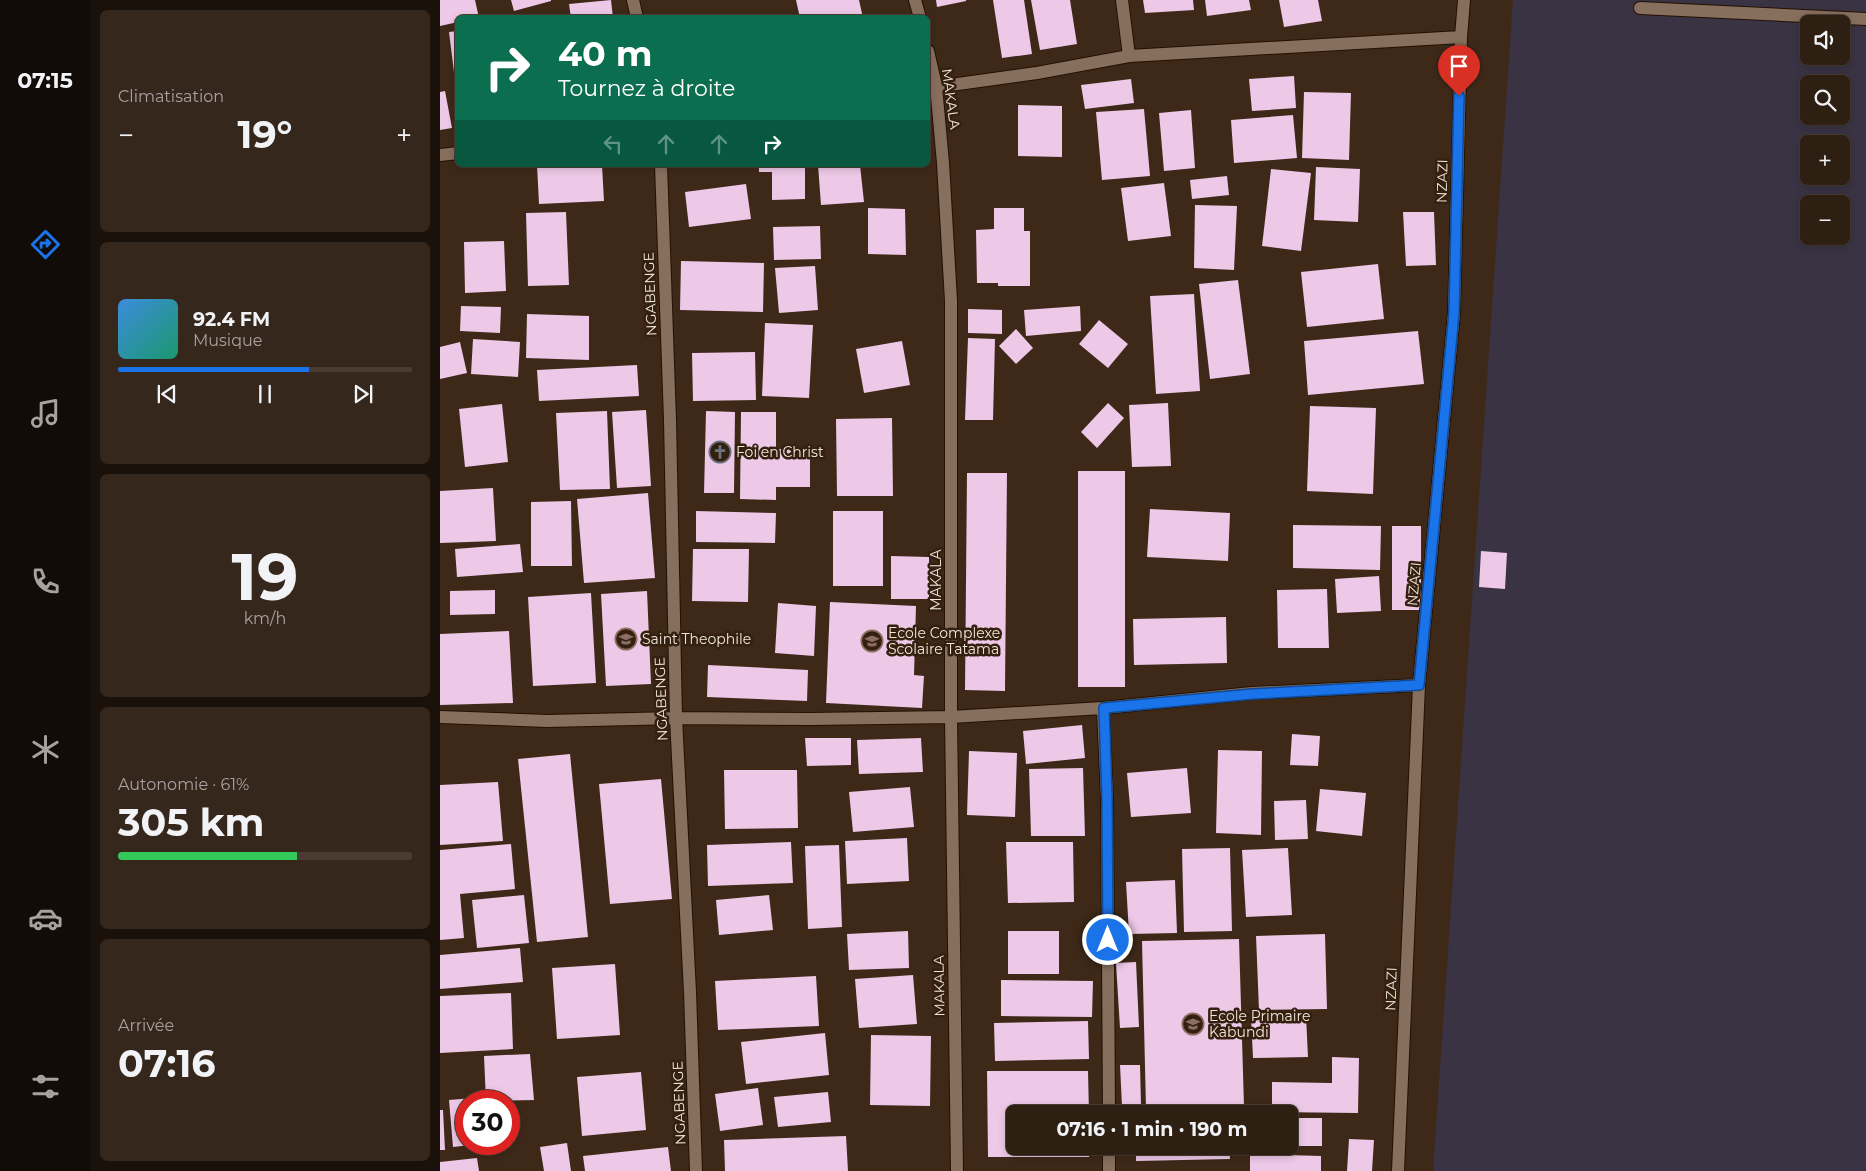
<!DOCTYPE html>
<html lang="fr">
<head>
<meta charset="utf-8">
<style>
	:root { --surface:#2e1f13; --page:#36271c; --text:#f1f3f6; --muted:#a7a2a0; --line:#493d33; --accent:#1a73e8 }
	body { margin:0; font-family:Montserrat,sans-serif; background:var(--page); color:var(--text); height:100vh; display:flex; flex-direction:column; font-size:19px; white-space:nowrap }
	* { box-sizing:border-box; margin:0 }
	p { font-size:16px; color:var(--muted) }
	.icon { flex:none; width:28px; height:28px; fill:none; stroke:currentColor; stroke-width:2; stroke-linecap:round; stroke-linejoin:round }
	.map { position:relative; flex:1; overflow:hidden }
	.panel { display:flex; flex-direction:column; gap:10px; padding:10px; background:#19110a; width:350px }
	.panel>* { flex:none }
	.hud { position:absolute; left:15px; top:15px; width:475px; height:152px; border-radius:8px; box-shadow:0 2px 8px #0003,0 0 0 1px var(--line); background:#0b6e4f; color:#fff; overflow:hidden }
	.tools { position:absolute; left:1360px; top:15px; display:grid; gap:10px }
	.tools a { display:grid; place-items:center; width:50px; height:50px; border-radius:8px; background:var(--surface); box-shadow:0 2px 8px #0003,0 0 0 1px var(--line); font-size:25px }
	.speed { position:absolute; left:15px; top:1090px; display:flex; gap:10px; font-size:25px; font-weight:700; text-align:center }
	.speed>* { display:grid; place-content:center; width:65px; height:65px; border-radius:50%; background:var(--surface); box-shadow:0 2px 8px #0003,0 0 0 1px var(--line); line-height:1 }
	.speed .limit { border:8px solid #d22; background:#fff; color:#111 }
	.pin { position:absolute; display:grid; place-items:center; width:42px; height:42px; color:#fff; margin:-51px -21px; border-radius:50% 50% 50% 0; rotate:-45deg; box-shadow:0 0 5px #0007 }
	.pin .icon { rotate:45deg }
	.me { position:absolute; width:55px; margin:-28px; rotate:0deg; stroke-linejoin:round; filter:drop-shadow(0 0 4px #0008) }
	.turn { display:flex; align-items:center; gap:18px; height:105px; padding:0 20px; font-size:22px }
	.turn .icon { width:65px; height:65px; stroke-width:2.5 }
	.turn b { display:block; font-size:35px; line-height:42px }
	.lanes { display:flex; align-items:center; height:48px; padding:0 20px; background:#0003; justify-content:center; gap:25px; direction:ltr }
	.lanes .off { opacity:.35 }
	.big { font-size:38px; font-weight:700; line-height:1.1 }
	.panel .widget { flex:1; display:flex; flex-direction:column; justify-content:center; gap:8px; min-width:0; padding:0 18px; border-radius:8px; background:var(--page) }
	.panel .dial { align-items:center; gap:0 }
	.dial b { font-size:65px; line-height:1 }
	.song { display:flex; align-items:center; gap:15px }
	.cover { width:60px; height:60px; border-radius:8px; background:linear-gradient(135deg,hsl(210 70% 55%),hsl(160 70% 35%)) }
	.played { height:5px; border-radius:2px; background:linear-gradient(90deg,var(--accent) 65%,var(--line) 65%) }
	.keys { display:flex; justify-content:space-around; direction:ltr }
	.heat { display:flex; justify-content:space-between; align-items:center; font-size:28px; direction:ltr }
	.charge { height:8px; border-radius:4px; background:linear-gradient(90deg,#34c759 61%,var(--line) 0) }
	.trip { position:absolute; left:566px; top:1105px; width:292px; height:50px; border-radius:8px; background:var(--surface); box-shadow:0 2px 8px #0003,0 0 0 1px var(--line); font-weight:700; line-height:50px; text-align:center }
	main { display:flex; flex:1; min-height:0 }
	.tab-bar { display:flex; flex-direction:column; width:90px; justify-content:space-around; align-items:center; background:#120c08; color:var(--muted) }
	.tab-bar .icon { width:35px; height:35px }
	.tab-bar .on { color:var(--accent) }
	.tab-bar b { font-size:22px; color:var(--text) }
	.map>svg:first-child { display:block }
	.industrial { fill:#393343; fill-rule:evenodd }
	.building { fill:#edc8e7 }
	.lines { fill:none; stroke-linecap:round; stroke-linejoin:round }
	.minor-casing { stroke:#241103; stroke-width:14 }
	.minor { stroke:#876f5d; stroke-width:12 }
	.route-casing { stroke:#114b97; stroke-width:12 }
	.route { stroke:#1a73e8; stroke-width:9 }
	.labels { text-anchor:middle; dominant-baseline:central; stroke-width:5; stroke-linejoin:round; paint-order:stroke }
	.street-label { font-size:14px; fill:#f3e5db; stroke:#33200f }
	.poi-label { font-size:14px; fill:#f3e5db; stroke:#33200f; text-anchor:start }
</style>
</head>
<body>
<main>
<nav class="tab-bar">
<b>07:15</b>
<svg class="icon on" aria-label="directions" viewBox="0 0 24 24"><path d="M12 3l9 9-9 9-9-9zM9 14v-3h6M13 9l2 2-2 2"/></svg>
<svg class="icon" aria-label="music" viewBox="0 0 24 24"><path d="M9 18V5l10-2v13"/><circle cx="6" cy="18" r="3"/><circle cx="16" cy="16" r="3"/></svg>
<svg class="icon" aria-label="phone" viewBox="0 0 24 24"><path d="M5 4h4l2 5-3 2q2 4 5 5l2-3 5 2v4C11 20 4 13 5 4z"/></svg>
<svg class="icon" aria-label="climate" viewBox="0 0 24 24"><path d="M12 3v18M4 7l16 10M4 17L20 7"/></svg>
<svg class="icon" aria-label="car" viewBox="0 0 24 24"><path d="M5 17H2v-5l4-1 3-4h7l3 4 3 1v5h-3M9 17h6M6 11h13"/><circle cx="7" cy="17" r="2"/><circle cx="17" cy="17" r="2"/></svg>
<svg class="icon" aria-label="filters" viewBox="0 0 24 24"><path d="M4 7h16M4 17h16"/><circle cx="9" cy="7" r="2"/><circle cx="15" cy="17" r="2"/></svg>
</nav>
<section class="panel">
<div class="widget"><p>Climatisation</p>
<div class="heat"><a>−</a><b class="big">19°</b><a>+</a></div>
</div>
<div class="widget">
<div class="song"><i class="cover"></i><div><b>92.4 FM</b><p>Musique</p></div></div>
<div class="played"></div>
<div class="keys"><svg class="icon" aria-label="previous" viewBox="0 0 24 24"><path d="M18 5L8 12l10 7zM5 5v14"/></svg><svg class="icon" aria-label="pause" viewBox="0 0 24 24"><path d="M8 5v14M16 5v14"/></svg><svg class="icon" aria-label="next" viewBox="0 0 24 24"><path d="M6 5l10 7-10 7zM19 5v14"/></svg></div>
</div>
<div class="widget dial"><b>19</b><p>km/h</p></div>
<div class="widget"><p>Autonomie · 61%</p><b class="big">305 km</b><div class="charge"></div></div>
<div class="widget"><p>Arrivée</p><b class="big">07:16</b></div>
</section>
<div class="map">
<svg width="1426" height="1171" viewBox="0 0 1426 1171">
	<rect width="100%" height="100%" fill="#3e2919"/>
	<!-- industrial -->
	<path class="industrial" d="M1073 0H1426V1171H993ZM1369 24H1401V56H1369ZM1369 84H1401V116H1369ZM1369 144H1401V176H1369ZM1369 204H1401V236H1369Z"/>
	<!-- building -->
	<path class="building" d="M0 0H35L39 18H18V22L0 26Z
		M71 0H111V1L74 11Z
		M171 0 173 18H131L129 4Z
		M356 0H419L423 18H360Z
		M496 0H526V1L497 7Z
		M553 0H584L592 54 562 58Z
		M591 0H630L637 44 600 50Z
		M703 0H753L754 10 705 13Z
		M765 0H809L811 10 767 16Z
		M839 0H878L882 21 844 27Z
		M18 31V88H16L9 32Z
		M854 76 856 108 812 111 809 79Z
		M691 79 694 103 645 109 641 85Z
		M5 91 12 128 0 130V92Z
		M864 92 911 93 909 160 862 158Z
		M578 105 622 106V157L578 156Z
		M704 109 710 176 662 180 656 112Z
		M751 110 755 168 724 171 719 113Z
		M853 115 857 158 794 163 791 120Z
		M97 165H162L164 201 99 204Z
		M319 165H365V199L332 200V172H319Z
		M378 165H420L424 202 381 205Z
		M876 167 920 169 918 222 874 220Z
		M831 169 871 173 861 251 822 246Z
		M787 176 789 195 752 199 750 180Z
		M724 183 731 236 688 241 681 188Z
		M306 184 311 219 249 227 245 192Z
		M755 205 797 206 794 270 754 268Z
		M428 208 465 209 466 255 428 254Z
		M554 208H584V231H590V286H558V283H537L536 230 554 229Z
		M126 212 129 285 88 286 86 213Z
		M963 212H994L996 265 966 266Z
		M380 226 381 259 334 260 333 227Z
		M64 241 66 291 25 293 24 242Z
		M241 261 324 263 323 312 240 310Z
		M938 264 944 319 867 327 861 272Z
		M375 266 378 310 339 313 335 268Z
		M798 280 810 374 770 379 759 284Z
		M754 294 760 391 716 394 710 296Z
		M21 306 61 307 60 333 20 331Z
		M640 306 641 331 586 336 584 310Z
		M528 309 562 310V334L528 333Z
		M87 314 149 316V360L86 358Z
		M659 320 688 344 668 368 639 344Z
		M325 323 373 325 369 398 322 396Z
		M576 329 593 348 576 364 559 346Z
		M978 331 984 384 868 395 864 341Z
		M528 338 555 339 553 420H525Z
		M33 339 80 342 78 377 31 374Z
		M462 341 470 385 424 393 416 349Z
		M20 342 27 373 0 379V347Z
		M315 352 316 400 253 401 252 353Z
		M197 365 199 396 99 401 97 370Z
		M668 403 684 418 657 448 641 432Z
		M728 403 731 466 692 467 689 405Z
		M62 404 68 462 25 467 19 409Z
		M870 406 936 408 933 494 867 491Z
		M206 410 211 486 177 488 172 412Z
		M167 411 170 489 120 490 116 413Z
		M266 411 295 412 294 493H264Z
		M301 412H336V449H370V487H336V500L300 499Z
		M452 418 453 496H397L396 419Z
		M638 471H685V687H638Z
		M527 473H567L565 691 525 690Z
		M53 488 56 541 0 543V491Z
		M208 493 215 578 144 583 137 499Z
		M131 501 132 566H91V502Z
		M710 509 790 513 788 561 707 557Z
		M256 511 336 513 335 543 256 542Z
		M393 511H443V586H393Z
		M853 525 941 526 940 570 853 568Z
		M952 526H981V610H952Z
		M80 544 83 572 17 577 15 549Z
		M253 549H309L308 602 252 601Z
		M1041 551 1067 553 1065 589 1039 587Z
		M451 556 489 557V599H451Z
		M939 576 941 611 897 613 895 579Z
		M887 589 889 648H838L837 590Z
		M55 590V614L10 615V591Z
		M207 591 211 684 166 686 161 594Z
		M151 593 156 683 93 686 88 597Z
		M390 602 476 606 474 675 484 676 482 708 386 703Z
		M338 603 376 606 374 656 335 653Z
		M786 617 787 663 694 665 693 619Z
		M69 631 73 703 0 705V634Z
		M268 665 368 670 367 701 267 697Z
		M642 725 645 758 586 764 583 731Z
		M852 734 880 736 878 766 850 765Z
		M365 738H411V765L367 766Z
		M481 738 483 772 419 774 417 740Z
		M778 750 822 751 821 835 776 833Z
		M529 751 577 753 575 817 527 815Z
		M130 754 148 937 97 942 78 759Z
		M643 768 645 836H591L589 769Z
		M747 768 751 813 691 817 687 773Z
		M284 770H357L358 828 285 829Z
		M221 779 232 899 170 904 159 784Z
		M58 782 63 841 0 845V785Z
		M470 787 474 827 413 832 409 792Z
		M880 789 926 793 922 836 876 831Z
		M866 800 868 839 835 840 834 801Z
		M467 838 469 881 407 884 405 841Z
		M351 842 353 883 268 886 267 845Z
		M566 842H633L634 902 568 903Z
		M71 844 75 889 20 894 24 938 0 940V850Z
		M399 845 402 927 368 929 365 846Z
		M790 848 792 931 744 932 742 849Z
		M848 848 852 915 806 917 802 850Z
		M735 880 737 933 689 934 686 882Z
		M84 895 89 943 37 948 32 900Z
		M329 895 333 930 279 935 276 900Z
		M468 931 469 968 409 970 407 934Z
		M568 931H619V974H568Z
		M885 934 887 1009 819 1010 816 936Z
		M799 939 804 1106 706 1108 702 941Z
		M80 948 83 982 0 989V955Z
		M696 962 699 1027 680 1028 676 963Z
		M175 964 180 1035 117 1039 112 968Z
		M473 975 477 1024 419 1028 415 979Z
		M376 976 379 1026 278 1030 275 981Z
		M561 980 653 981 652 1017 561 1016Z
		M71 993 73 1049 0 1053V996Z
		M866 1016 868 1057 813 1058 811 1017Z
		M648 1021 649 1059 555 1061 554 1023Z
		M385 1033 389 1075 306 1084 301 1042Z
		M431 1035 491 1036 490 1106 430 1105Z
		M90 1054 94 1100 46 1101 44 1056Z
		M892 1057 919 1058 918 1113 832 1112V1082L892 1083Z
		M680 1065H700L701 1105 682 1106Z
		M547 1071H648L649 1114H575V1146H649V1157H548Z
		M201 1072 206 1130 142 1136 137 1077Z
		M318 1088 323 1125 280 1131 275 1094Z
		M388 1092 391 1122 338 1127 334 1097Z
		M33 1098 34 1101H26V1144L31 1145 13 1147 9 1100Z
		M0 1110H3L5 1150H0Z
		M850 1118H882V1146H850Z
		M406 1136 408 1171H285L284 1140Z
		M909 1139 934 1140 932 1171H907Z
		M127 1143 131 1171H104L100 1147Z
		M696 1146H789L790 1159 696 1161Z
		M228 1147 231 1171H145L143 1156Z
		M810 1154 881 1156V1171H810Z
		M37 1158 39 1171H0V1162Z"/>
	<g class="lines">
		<!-- minor casing -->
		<g class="minor-casing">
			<path id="minor" d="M193 0 197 18
				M475 0 480 18
				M682 0 689 56
				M1200 8 1426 19
				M488 51 496 86 503 163 511 301V717L517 1171
				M489 88 597 73 689 56 1021 37
				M0 155 18 153
				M221 165 230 420 236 718 250 992 256 1171
				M663 708 667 798 669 1114
				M0 717 107 721 236 718 370 719 511 717 663 708 812 693 979 685
				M669 1146V1171
				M958 1171 979 685 1014 313 1021 37 1024 0"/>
		</g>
		<!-- minor -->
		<use href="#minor" class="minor"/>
	</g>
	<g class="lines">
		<!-- route casing -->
		<g class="route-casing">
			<path id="route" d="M668 940 667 798 664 708 812 694 979 685 1014 313 1019 96"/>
		</g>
		<!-- route -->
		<use href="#route" class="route"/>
	</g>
	<!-- icons -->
	<defs>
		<g id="church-ring" transform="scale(1.125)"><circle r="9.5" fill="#33200f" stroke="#6b7280" stroke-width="1.5"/><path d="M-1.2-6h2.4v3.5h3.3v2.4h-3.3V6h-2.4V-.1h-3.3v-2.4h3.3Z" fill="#6b7280"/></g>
		<g id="school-ring" transform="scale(1.125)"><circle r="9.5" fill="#33200f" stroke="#8d6e63" stroke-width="1.5"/><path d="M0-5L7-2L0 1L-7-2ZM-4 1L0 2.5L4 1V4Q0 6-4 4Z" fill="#8d6e63"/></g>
	</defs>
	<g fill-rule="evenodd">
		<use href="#church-ring" x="280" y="452"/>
		<use href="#school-ring" x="186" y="639"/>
		<use href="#school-ring" x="432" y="641"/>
		<use href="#school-ring" x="753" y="1024"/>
	</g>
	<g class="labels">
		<!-- street labels -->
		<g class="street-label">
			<text transform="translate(511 99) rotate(82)">MAKALA</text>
			<text transform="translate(1002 181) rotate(-89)">NZAZI</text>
			<text transform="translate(210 294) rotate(-92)">NGABENGE</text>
			<text transform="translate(496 580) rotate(-90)">MAKALA</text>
			<text transform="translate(974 584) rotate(-85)">NZAZI</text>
			<text transform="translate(221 699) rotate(-92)">NGABENGE</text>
			<text transform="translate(499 986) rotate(-91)">MAKALA</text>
			<text transform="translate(951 989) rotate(-88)">NZAZI</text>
			<text transform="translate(239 1103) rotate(-92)">NGABENGE</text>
		</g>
		<!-- poi labels -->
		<g class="poi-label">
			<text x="296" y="452">Foi en Christ</text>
			<text x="448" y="633">Ecole Complexe<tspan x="448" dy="16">Scolaire Tatama</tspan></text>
			<text x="202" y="639">Saint Theophile</text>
			<text x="769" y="1016">Ecole Primaire<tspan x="769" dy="16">Kabundi</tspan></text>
		</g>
	</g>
</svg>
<div class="tools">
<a><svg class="icon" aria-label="sound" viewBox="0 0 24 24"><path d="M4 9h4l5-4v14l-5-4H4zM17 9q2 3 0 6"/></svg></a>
<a><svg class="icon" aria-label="search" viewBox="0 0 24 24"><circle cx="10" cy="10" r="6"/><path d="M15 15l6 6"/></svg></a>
<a>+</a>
<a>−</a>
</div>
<div class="speed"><div class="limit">30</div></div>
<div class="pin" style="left:1019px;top:96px;background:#d93025"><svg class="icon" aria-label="arrive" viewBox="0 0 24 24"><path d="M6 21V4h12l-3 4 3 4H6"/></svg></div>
<svg class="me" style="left:668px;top:940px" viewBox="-20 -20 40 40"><circle r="17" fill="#1a73e8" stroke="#fff" stroke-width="3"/><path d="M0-11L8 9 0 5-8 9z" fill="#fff"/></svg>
<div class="trip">07:16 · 1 min · 190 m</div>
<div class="hud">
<div class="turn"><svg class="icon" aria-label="right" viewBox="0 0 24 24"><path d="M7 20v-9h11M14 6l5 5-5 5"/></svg><div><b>40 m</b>Tournez à droite</div></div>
<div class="lanes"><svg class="icon off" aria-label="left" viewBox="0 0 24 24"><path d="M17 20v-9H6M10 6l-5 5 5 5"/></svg><svg class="icon off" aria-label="ahead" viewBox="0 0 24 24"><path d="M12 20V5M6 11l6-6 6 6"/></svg><svg class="icon off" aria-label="ahead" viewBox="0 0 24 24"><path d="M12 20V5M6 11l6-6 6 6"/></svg><svg class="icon" aria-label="right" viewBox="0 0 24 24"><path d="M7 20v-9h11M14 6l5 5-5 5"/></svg></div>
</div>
</div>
</main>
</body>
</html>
